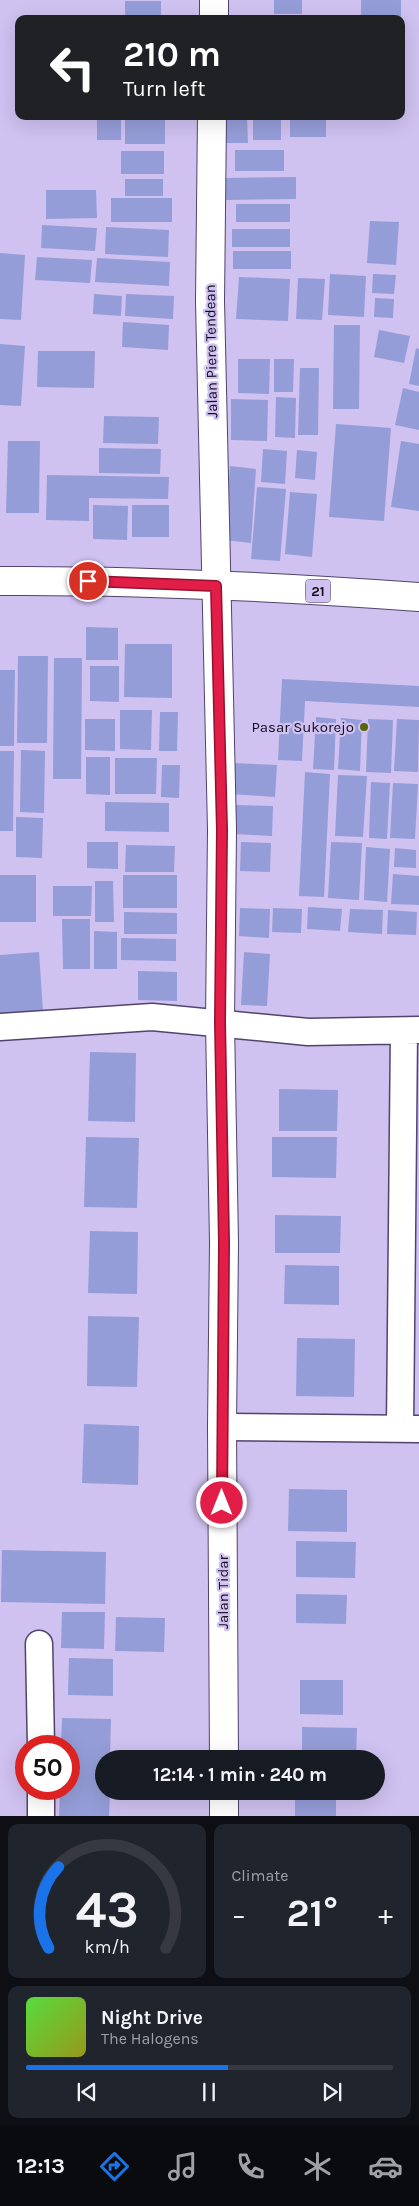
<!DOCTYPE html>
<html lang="en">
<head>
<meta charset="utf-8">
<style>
	:root { --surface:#171b24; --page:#20242c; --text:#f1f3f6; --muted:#9ea1a6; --line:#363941; --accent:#1a73e8 }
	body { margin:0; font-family:Karla,sans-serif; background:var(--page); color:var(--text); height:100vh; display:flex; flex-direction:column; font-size:19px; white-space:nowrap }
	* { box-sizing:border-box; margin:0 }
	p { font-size:16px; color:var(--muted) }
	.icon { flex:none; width:28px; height:28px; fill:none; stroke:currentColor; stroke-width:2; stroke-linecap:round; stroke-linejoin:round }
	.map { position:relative; height:1816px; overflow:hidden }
	.sheet { display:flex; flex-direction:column; gap:8px; padding:8px; background:#0d0f14; flex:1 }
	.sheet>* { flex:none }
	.top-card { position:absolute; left:15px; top:15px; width:390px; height:105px; border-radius:10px; box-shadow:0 5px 20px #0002; background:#202124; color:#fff; overflow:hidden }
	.speed { position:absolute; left:15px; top:1735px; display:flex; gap:10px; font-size:25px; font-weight:700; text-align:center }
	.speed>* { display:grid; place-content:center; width:65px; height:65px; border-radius:50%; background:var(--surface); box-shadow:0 5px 20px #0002; line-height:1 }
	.speed .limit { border:8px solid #d22; background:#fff; color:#111 }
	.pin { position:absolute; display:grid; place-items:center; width:42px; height:42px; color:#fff; margin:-21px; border:2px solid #fff; border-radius:50%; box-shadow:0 1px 5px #0007 }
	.me { position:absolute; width:55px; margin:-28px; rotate:0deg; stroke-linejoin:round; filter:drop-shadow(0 0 4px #0008) }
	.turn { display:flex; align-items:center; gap:18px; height:105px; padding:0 25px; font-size:22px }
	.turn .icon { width:65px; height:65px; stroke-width:2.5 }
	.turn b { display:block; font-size:35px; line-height:42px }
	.big { font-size:38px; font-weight:700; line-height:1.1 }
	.sheet .tile { flex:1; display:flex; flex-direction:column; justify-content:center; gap:8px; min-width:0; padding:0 18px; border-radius:10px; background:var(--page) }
	.sheet .dial { align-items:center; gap:0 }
	.dial svg { height:130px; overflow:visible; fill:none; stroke:var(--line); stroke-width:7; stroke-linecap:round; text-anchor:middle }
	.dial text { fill:var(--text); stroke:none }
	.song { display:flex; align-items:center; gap:15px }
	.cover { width:60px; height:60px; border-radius:8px; background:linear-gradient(135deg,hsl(110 70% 55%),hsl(60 70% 35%)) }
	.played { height:5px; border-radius:2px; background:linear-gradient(90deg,var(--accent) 55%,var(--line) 55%) }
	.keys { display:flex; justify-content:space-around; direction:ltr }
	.heat { display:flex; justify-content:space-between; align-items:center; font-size:28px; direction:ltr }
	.sheet .tiles { flex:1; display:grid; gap:8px; grid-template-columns:1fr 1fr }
	.tile:last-child { grid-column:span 2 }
	.trip { position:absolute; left:95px; top:1750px; width:290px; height:50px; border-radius:25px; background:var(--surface); box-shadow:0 5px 20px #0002; font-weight:700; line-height:50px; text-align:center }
	.tabs { display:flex; height:80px; justify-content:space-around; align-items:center; background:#090b0e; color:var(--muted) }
	.tabs .icon { width:35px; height:35px }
	.tabs .current { color:var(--accent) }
	.tabs b { font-size:22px; color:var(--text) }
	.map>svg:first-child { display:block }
	.building { fill:#959dd8 }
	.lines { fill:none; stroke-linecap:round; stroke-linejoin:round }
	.street-casing { stroke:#51446c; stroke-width:29 }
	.secondary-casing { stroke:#51446c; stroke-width:30 }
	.highway-casing { stroke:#51446c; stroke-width:30 }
	.street { stroke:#fff; stroke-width:26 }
	.secondary { stroke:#fff; stroke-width:28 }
	.highway { stroke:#fff; stroke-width:28 }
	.route-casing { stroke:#92132f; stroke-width:12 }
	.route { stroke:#e11d48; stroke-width:9 }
	.poi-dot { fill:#586509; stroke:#cfc1f0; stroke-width:2 }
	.labels { text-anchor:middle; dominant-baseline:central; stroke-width:4.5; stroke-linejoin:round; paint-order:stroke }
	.shield { fill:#cfc1f0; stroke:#4b425c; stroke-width:1 }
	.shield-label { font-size:14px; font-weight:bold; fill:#120c1d }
	.street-label { font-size:15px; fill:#120c1d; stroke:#cfc1f0 }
	.poi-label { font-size:15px; fill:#120c1d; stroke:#cfc1f0; text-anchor:end }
</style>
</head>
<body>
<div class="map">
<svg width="419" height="1816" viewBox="0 0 419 1816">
	<rect width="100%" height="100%" fill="#cfc1f0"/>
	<!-- building -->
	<path class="building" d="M274 0H302V14H274Z
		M361 0H401V19H361Z
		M125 1H161V19H125Z
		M97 116H121V140H97Z
		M125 116H165V144H125Z
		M224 116H247L248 143H224Z
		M253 116H281V140H253Z
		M290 116H326V137H290Z
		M235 150H284V171H235Z
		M121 151H164V174H121Z
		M296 177V199L226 200 225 178Z
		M125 179H163V196H125Z
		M46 190H96L97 218 46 219Z
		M111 198H172V222H111Z
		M236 204H290V222H236Z
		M370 221 399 222 396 265 367 263Z
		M42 225 97 228 95 251 41 248Z
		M106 227 169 230 168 257 105 254Z
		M232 229H290V247H232Z
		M233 251H291V269H233Z
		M0 253 25 255 21 320 0 319Z
		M37 257 92 260 90 283 35 280Z
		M97 258 170 262 169 286 95 282Z
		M330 274 366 276 364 317 328 315Z
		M373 274 396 275 394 294 372 293Z
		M239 277 290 279 288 321 236 319Z
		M298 278 325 279 322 320 296 319Z
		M94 294 122 296 121 316 93 314Z
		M126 294 174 296 173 319 125 316Z
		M375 298 394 299 393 318 374 317Z
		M123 322 169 325 168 350 122 347Z
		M334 325H360L359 409H333Z
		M379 330 410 336 404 363 374 357Z
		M0 344 25 346 21 406 0 405Z
		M416 348 419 349V386L409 384Z
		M38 351H95L94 388 37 387Z
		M238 359H270L269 394 238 393Z
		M274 359H294L293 392H274Z
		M300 368H319L318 435H298Z
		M403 388 419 392V430L395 425Z
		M276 397 296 398 295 438 275 437Z
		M231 399 268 400 267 441 231 440Z
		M104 416 159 417 158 444 103 443Z
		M336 424 391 428 384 521 329 517Z
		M8 441H40L39 513H6Z
		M401 441 419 444V511L391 507Z
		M99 448 161 449 160 474 99 473Z
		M263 449 287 451 285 484 261 482Z
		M297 450 317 452 315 480 295 478Z
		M230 466 256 469 251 543 224 540Z
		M47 475 169 477 168 499 89 498V521L46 520Z
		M257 487 286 489 280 561 251 559Z
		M290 492 317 494 312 557 285 554Z
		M93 505 128 506 127 540 93 539Z
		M132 505H169V537H132Z
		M86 627 118 628V660H86Z
		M125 644H172V698L124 697Z
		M18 656H48L47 743H17Z
		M54 658H82L81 779H53Z
		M90 666H119V702L90 701Z
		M0 670H15L14 746H0Z
		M282 679 419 686V707L305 701 302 761 278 760Z
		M120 710H152L151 750 120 749Z
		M160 712H178L177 751H159Z
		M316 717 336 719 334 770 313 769Z
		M341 718 362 720 360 771 338 769Z
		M85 719H115V751L85 750Z
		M368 719 393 720 391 773 366 772Z
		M397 719 419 720 418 772 394 771Z
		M21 750 45 751 44 813 20 812Z
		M0 751H14L13 831H0Z
		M86 757H110V795L86 794Z
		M115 758H157L156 794H115Z
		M231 763 277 765 275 797 230 794Z
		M162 765H180L179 798 161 797Z
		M305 772 330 774 324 897 299 896Z
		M338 775 367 776 363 837 335 836Z
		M371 782 390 783 387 839 369 838Z
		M393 783 418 784 415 839 390 838Z
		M105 802 169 803V832L105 831Z
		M235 805 273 806 272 836 234 834Z
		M16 817 43 818 42 858 16 857Z
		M87 842H118V869L87 868Z
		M241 842 271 843 270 872 240 871Z
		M331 842 362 843 359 900 328 898Z
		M126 845 175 846 174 872H125Z
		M366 847 390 849 387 902 364 900Z
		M395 848 416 850V868L394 867Z
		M393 874 419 876V905L391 904Z
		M0 875H36V922H0Z
		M123 875H177V908H123Z
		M95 881H113L114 922H95Z
		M53 886H92L91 916H53Z
		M308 907 342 909 340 931 307 929Z
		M240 908 270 909 269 938 239 936Z
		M273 908 302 909 301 933 272 932Z
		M350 909 383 910 382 934 348 932Z
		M388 910 417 912 416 935 387 934Z
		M124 912 177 913V934H124Z
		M62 919H90V969H63Z
		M94 931 117 932V969H94Z
		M121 938 176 939V961L121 960Z
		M39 952 43 1011 0 1013V955Z
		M244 952 270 954 267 1006 241 1005Z
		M138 971 177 972V1001L138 1000Z
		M90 1052 136 1053 135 1122 88 1121Z
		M279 1089 338 1090 337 1131H279Z
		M86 1137 139 1138 137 1208 84 1207Z
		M272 1137H337L336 1178 272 1177Z
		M275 1215 341 1216 340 1253H275Z
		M90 1231 138 1232 137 1294 88 1293Z
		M285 1265 339 1266V1305L284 1304Z
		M88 1316 139 1317 137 1387 87 1386Z
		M297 1338 355 1339 354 1397 296 1396Z
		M84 1424 139 1426 138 1485 82 1483Z
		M289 1489 347 1490V1532L288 1531Z
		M296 1541 356 1542 355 1578 296 1577Z
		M2 1550 106 1552 105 1604 1 1602Z
		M296 1594 347 1595 346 1624 296 1623Z
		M62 1612H105L104 1649 61 1648Z
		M116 1617 165 1618 164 1652 115 1651Z
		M69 1658 113 1659V1696L68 1695Z
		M300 1680H343V1715L300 1714Z
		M62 1718 111 1719 110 1759H104V1791H110L109 1816H59L60 1789H69V1746H61Z
		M302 1727 357 1728 356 1759H302Z
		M295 1791H336V1816H295Z"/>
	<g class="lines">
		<!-- street casing -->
		<g class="street-casing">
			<path id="street" d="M0 1027 152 1017 308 1032 419 1030
				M222 1427 419 1429
				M400 1429 404 1031
				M39 1644 41 1746
				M41 1789V1816"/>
		</g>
		<!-- secondary casing -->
		<g class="secondary-casing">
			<path id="secondary" d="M214 19V0
				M212 116 210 301 222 830 220 1022 224 1243 222 1427 224 1759
				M224 1816V1791"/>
		</g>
		<!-- highway casing -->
		<g class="highway-casing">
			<path id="highway" d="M0 581C140 580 280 587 419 597"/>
		</g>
		<!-- street -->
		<use href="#street" class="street"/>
		<!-- secondary -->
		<use href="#secondary" class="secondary"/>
		<!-- highway -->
		<use href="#highway" class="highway"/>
	</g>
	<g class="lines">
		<!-- route casing -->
		<g class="route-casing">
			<path id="route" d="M88 581 216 586 222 830 220 1022 224 1243 222 1503"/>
		</g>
		<!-- route -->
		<use href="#route" class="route"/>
	</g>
	<!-- markers -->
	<circle class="poi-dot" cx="364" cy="727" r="5"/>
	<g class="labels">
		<!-- shield labels -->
		<rect class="shield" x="305.5" y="579.5" width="25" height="23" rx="4"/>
		<g class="shield-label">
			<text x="318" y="591">21</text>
		</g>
		<!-- street labels -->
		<g class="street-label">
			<text transform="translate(211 351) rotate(-91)">Jalan Piere Tendean</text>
			<text transform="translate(223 1592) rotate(-90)">Jalan Tidar</text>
		</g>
		<!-- poi labels -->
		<g class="poi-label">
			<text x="354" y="727">Pasar Sukorejo</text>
		</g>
	</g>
</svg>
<div class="speed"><div class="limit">50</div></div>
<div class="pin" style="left:88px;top:581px;background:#d93025"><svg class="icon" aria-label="arrive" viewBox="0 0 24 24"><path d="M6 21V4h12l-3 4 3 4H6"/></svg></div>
<svg class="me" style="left:222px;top:1503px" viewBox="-20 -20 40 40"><circle r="17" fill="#e11d48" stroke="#fff" stroke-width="3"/><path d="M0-11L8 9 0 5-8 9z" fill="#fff"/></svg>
<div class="trip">12:14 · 1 min · 240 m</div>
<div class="top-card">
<div class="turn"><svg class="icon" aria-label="left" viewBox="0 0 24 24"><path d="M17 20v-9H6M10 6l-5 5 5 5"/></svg><div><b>210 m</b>Turn left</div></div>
</div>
</div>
<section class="sheet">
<div class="tiles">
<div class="tile dial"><svg viewBox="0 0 100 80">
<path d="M14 69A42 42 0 1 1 86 69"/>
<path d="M14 69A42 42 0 0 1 20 19" stroke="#1a73e8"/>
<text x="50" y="56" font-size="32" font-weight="700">43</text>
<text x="50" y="72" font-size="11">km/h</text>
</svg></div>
<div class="tile"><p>Climate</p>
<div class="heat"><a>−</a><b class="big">21°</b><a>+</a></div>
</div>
<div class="tile">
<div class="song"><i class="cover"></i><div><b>Night Drive</b><p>The Halogens</p></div></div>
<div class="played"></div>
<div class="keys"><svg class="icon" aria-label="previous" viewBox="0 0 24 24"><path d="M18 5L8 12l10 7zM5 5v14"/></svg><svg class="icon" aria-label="pause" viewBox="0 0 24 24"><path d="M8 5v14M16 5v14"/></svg><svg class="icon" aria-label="next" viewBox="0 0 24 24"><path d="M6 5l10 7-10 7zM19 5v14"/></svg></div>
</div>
</div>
</section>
<nav class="tabs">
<b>12:13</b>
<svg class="icon current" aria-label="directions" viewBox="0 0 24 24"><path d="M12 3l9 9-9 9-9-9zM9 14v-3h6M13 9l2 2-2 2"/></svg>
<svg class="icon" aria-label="music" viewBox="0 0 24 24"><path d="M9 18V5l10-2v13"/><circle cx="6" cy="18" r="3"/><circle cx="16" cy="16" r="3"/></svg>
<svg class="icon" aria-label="phone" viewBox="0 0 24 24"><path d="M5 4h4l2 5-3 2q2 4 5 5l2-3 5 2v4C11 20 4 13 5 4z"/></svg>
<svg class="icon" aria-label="climate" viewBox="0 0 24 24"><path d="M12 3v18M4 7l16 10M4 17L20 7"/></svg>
<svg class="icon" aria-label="car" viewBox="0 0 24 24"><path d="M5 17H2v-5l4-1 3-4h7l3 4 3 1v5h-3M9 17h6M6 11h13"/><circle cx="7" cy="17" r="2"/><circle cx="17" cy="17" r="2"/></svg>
</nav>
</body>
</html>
